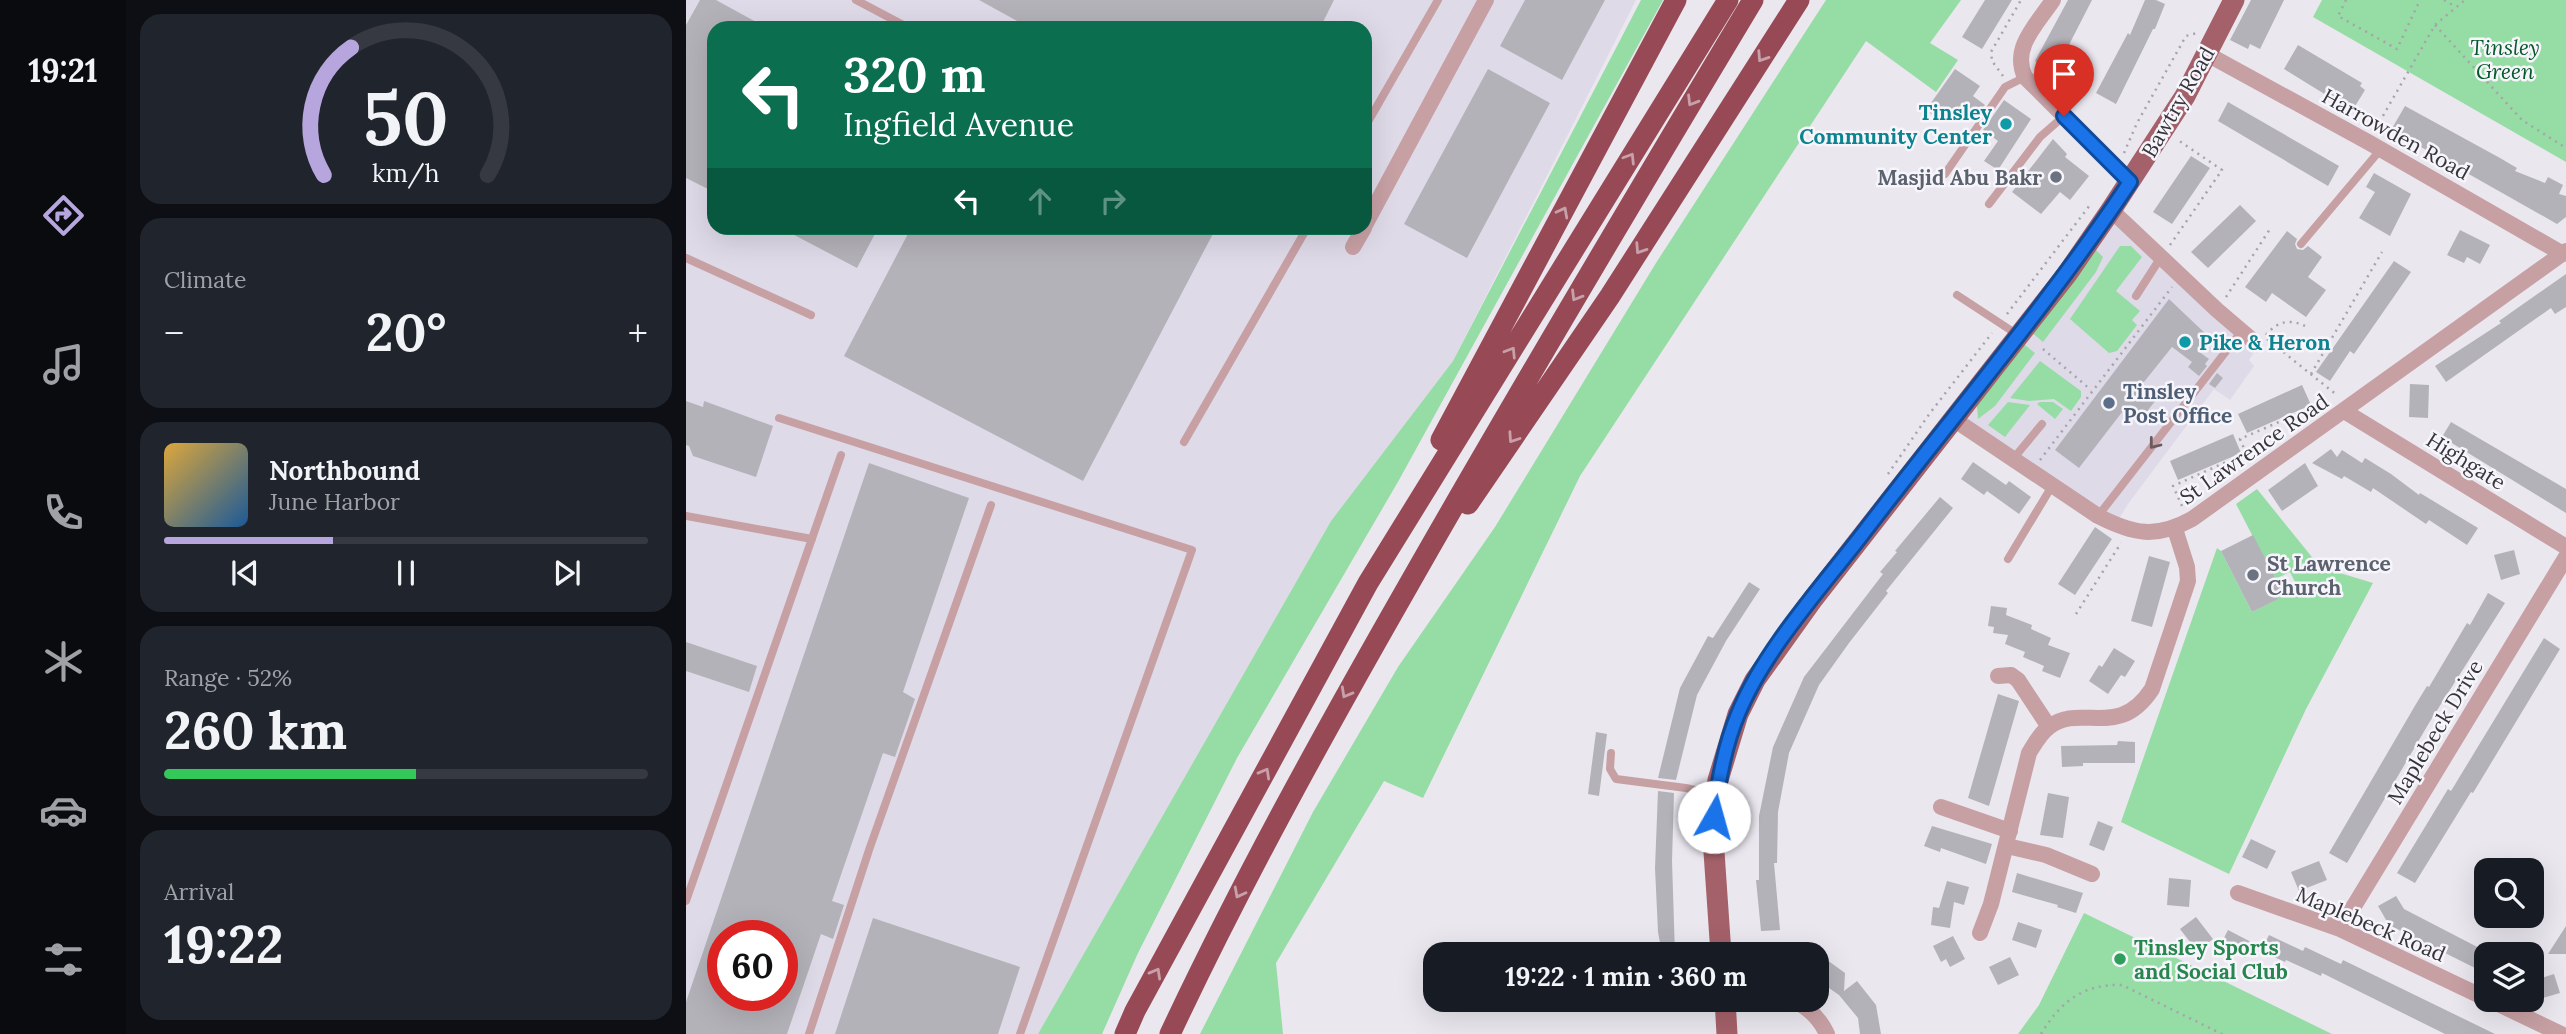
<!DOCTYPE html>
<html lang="en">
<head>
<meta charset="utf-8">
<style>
	:root { --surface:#171b24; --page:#20242c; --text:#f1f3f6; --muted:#9ea1a6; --line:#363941; --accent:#b7a5dd }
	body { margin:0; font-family:Lora,serif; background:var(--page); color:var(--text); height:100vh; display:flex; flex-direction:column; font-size:26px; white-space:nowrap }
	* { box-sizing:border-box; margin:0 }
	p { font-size:23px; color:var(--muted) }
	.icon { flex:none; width:38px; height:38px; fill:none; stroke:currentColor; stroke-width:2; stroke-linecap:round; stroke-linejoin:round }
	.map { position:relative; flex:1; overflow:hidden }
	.details { display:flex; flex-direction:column; gap:14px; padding:14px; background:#0d0f14; width:560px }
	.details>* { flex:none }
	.hud { position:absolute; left:21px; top:21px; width:665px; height:214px; border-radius:21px; box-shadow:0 7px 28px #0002; background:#0b6e4f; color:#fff; overflow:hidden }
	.buttons { position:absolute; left:1788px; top:858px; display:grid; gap:14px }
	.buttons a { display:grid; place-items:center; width:70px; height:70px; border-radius:14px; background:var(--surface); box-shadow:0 7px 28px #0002; font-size:35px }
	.speed { position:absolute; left:21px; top:920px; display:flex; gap:14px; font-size:35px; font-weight:700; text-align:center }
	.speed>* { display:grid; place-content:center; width:91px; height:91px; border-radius:50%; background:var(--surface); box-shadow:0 7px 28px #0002; line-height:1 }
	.speed .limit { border:10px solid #d22; background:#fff; color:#111 }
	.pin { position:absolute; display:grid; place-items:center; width:60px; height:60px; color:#fff; margin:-72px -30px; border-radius:50% 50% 50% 0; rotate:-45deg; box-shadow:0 0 7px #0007 }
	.pin .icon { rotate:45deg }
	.me { position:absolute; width:77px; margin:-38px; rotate:7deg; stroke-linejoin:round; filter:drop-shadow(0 0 5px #0008) }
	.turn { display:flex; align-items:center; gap:24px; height:147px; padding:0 21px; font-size:32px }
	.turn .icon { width:91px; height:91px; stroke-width:2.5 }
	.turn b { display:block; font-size:49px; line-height:60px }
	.lanes { display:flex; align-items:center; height:66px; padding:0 21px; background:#0003; justify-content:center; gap:35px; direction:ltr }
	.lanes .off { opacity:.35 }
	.big { font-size:52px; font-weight:700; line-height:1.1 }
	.details .widget { flex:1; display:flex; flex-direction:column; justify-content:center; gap:10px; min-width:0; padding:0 24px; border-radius:21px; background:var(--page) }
	.details .dial { align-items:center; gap:0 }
	.dial svg { height:182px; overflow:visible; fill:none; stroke:var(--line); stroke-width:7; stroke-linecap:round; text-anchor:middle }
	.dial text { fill:var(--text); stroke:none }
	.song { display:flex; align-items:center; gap:21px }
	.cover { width:84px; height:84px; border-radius:10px; background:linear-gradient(135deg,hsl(40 70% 55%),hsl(210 70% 35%)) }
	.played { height:7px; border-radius:4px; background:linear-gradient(90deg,var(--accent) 35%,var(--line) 35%) }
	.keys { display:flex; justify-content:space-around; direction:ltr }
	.heat { display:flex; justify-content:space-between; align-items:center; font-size:38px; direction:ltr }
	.charge { height:10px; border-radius:5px; background:linear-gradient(90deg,#34c759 52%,var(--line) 0) }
	.trip { position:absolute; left:737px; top:942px; width:406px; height:70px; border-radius:21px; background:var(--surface); box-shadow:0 7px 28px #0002; font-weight:700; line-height:70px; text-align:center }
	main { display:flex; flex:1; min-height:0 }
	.dock { display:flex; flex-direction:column; width:126px; justify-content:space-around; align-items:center; background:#090b0e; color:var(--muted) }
	.dock .icon { width:49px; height:49px }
	.dock .current { color:var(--accent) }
	.dock b { font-size:32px; color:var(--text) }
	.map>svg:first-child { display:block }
	.built { fill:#dfdae8; fill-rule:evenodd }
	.green { fill:#95dca5 }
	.building { fill:#b4b2b9; fill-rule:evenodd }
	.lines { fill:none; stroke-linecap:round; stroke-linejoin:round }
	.path { stroke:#a6a4aa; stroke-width:2.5; stroke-dasharray:2 5; stroke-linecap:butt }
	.lane { stroke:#c7a0a4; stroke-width:8 }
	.street { stroke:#c7a0a4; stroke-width:16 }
	.primary { stroke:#a5616a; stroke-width:21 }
	.highway { stroke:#974a56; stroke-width:21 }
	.oneway { stroke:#c7a0a9 }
	.oneway2 { stroke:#695a5e }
	.route-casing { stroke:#114b97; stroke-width:18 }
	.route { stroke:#1a73e8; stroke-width:12 }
	.culture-dot { fill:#0f9aa8; stroke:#f7f5fc; stroke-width:2.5 }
	.worship-dot { fill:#6b7280; stroke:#f7f5fc; stroke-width:2.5 }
	.service-dot { fill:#5c6f8a; stroke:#f7f5fc; stroke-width:2.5 }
	.leisure-dot { fill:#2e9e5b; stroke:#f7f5fc; stroke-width:2.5 }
	.labels { text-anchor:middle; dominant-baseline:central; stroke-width:5; stroke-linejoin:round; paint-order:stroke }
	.park-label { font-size:21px; font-style:italic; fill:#055828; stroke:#f7f5fc }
	.street-label { font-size:21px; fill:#363538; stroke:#f7f5fc }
	.culture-label { font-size:21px; font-weight:bold; fill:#0d838f; stroke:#f7f5fc; text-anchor:end }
	.worship-label { font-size:21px; font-weight:bold; fill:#5b616d; stroke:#f7f5fc; text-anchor:end }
	.service-label { font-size:21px; font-weight:bold; fill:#4e5e75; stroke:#f7f5fc; text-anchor:start }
	.leisure-label { font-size:21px; font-weight:bold; fill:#27864d; stroke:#f7f5fc; text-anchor:start }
</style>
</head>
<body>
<main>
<nav class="dock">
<b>19:21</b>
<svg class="icon current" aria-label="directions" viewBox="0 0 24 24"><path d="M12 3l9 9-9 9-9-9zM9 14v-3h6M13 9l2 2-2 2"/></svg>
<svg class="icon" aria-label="music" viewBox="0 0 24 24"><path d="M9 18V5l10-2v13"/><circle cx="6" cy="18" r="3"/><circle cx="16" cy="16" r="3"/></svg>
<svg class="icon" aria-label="phone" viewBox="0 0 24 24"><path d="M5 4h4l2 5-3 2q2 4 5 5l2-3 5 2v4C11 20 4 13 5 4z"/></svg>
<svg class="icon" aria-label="climate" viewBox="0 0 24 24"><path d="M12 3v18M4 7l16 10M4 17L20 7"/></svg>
<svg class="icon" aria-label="car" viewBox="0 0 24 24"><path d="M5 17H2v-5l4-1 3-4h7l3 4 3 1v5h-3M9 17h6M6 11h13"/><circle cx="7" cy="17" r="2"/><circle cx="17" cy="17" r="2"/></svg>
<svg class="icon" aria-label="filters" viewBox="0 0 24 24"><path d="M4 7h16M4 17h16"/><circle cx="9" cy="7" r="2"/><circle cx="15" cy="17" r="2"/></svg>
</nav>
<section class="details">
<div class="widget dial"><svg viewBox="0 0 100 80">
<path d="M14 69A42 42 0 1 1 86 69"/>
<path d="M14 69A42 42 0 0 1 26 13" stroke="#b7a5dd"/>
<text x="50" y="56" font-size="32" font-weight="700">50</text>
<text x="50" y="72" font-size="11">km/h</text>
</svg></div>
<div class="widget"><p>Climate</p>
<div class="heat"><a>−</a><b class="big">20°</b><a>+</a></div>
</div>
<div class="widget">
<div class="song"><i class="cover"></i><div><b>Northbound</b><p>June Harbor</p></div></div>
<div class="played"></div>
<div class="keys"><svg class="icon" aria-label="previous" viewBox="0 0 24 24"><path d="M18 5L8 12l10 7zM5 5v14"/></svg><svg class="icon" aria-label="pause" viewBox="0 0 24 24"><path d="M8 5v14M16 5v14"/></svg><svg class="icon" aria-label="next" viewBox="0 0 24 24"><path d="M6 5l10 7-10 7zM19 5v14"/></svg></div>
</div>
<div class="widget"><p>Range · 52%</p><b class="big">260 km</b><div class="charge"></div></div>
<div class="widget"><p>Arrival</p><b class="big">19:22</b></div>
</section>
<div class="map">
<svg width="1880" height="1034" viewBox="0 0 1880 1034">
	<rect width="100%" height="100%" fill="#eae7ef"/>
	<!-- built -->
	<path class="built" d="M0 0H950L767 361 645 521 352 1034H0ZM28 28H679V228H28ZM37 936H96V996H37Z
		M1425 210 1573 346 1563 360 1568 366 1544 400 1528 389 1442 504 1429 525 1266 418Z"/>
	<!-- green -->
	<path class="green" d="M955 0H977L713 480 551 758 452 953 416 1034H352L645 521 767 361Z
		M1140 0H1275L1244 43 1272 60 1250 92 1180 41 894 476 737 798 698 781 590 963 597 1034H514L627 812 712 667 809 527 970 263Z
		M1636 0H1880V162L1627 17Z
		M1434 246H1445L1456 257 1430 291 1454 311 1446 320 1451 325 1431 351 1423 353 1384 319Z
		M1409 249 1417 257 1410 272 1357 342 1344 331Z
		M1335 342 1349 353 1309 406 1292 419 1291 406Z
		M1354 361 1395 391V397L1385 411 1368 399 1343 401 1324 398Z
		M1322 402 1344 405 1319 437 1302 425Z
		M1354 402H1367L1377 409 1369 419 1351 404Z
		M1571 489 1634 567 1687 583 1620 709 1543 874 1435 822 1531 548 1535 551 1566 612 1591 599 1588 592 1609 582 1604 572 1589 579 1550 504Z
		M1398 913 1646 1034H1332L1353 1005Z"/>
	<!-- building -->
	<path class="building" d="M14 0H30L81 28H28V192L0 178V25Z
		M293 0H648L634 28H330L333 22Z
		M839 0H919L876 80 814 46Z
		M1299 0H1326L1296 49 1276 37Z
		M1382 0H1406L1369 72 1349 61Z
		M1459 0H1470L1479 4 1469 29H1467L1430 104 1410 93 1442 33 1444 35Z
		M1565 0H1598L1574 49 1564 44 1562 49 1544 40Z
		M1612 45 1676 83 1674 86 1679 90 1666 111 1598 69Z
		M802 69 864 103 781 258 718 224Z
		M1269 69 1294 86 1287 96 1299 105 1287 121 1276 113 1270 122 1260 115 1255 121 1240 110Z
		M1318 100 1345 119 1312 170 1298 161 1312 141 1297 130Z
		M1542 102 1653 166 1642 186 1532 121Z
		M1719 106 1814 158 1831 168 1829 171 1859 183 1862 177 1877 185 1873 194 1880 196V217L1871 224 1705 130Z
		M1367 139 1381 154 1379 157 1403 176 1384 200 1374 192 1355 214 1326 192Z
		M1505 156 1524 168 1486 224 1467 212Z
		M1688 173 1725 194 1704 236 1673 218 1689 192 1680 187Z
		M1554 205 1570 221 1522 268 1505 252Z
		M95 228H192L171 268Z
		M225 228H530L397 481 158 356Z
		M1774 230 1804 245 1794 264 1781 257 1778 263 1761 255Z
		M1601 231 1611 239 1609 244 1611 249 1617 250 1622 246 1636 257 1622 277 1640 290 1620 317 1586 293 1580 302 1559 287Z
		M1708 261 1725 272 1668 354 1664 351 1644 381 1630 372Z
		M1880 274V307L1869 314 1865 308 1760 382 1749 366 1815 323 1813 321Z
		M1483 299 1523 337 1512 351 1523 359 1519 364 1521 366 1513 376 1502 367 1506 362 1486 347 1454 387 1470 400 1455 419 1440 407 1393 468 1369 450Z
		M1531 373 1537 378 1529 388 1523 384Z
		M1724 384 1743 385 1742 418 1723 417Z
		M1616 385 1625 405 1561 433 1552 414Z
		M0 401 17 407 18 401 87 426 70 477 7 456 3 446 0 445Z
		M1765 422 1880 489V513L1756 437Z
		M1547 434 1555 453 1492 480 1484 461Z
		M1645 449 1651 457 1656 450 1676 463 1679 458 1705 474 1733 495 1734 493 1792 528 1781 545 1743 520 1740 524 1687 488 1685 492 1658 476 1656 479 1626 463Z
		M1287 462 1320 485 1323 481 1345 497 1333 514 1301 491 1298 495 1275 479Z
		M183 463 283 498 217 692 229 699 209 757 197 753 146 901 158 905 147 939 135 934 101 1034H0V1002ZM37 936H96V996H37Z
		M1619 463 1632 486 1596 511 1582 490Z
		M1254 497 1267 508 1200 591 1202 593 1163 643 1133 685 1103 753 1092 812 1091 863H1088L1094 930 1075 931 1070 880H1073V816L1087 747 1118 677 1197 574 1194 572 1211 552 1209 551Z
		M1409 527 1426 539 1389 595 1372 584Z
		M1567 535 1595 589 1588 592 1592 599 1566 612 1535 551Z
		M1828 550 1834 574 1815 580 1808 555Z
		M1463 556 1484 562 1466 627 1445 621Z
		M1063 582 1074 589 1040 641 1011 695 990 780 972 778 994 688 1022 636 1027 638Z
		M1802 593 1819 603 1743 723 1661 863 1643 853 1730 704 1741 686 1743 687 1781 623 1784 625Z
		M1305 606 1321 608 1320 615 1346 625 1345 629 1365 638 1362 645 1384 653 1374 678 1356 671 1358 666 1337 657 1339 652 1319 644 1322 635 1307 633 1308 627 1302 626Z
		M1858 638 1874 649 1787 793 1785 792 1729 883 1711 873 1762 789 1765 791Z
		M0 642 71 666 63 692 0 671Z
		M1428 648 1449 661 1439 677 1435 675 1422 694 1403 681 1413 665 1416 667Z
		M1312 694 1333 701 1303 806 1282 798Z
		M910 732 921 734 913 796 902 794Z
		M1432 741 1449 742V763H1397V766L1376 767 1375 746 1431 745Z
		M972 791 988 793 986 861 989 954H976L972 932 969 868Z
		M1362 793 1383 797 1377 838 1354 835Z
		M1412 821 1427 827 1418 851 1403 845Z
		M1246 826 1306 844 1300 864 1255 848 1254 852 1238 846Z
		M1565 839 1590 851 1581 869 1556 857Z
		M1633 861 1641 880 1613 891 1605 872Z
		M1331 873 1397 893 1390 913 1371 907 1372 905 1326 892Z
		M1483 878 1505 880 1503 907 1481 905Z
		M1261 881 1283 887 1278 905 1268 902 1264 928 1245 925 1247 907 1253 908Z
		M1710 896 1718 909 1801 952V965L1797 972 1703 925 1692 906Z
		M1510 917 1527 939 1511 951 1494 929Z
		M187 918 334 967 312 1034H149Z
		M1332 922 1356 930 1350 948 1326 940Z
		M1880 926V954H1862Z
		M1542 930 1567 943 1559 958 1534 946Z
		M1583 935 1617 951 1619 947 1655 964 1657 960 1809 1034H1759L1636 973 1635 976 1600 960 1599 962 1575 951Z
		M1267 936 1279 959 1264 967 1260 959 1255 962 1247 946Z
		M1324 957 1333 975 1312 985 1303 967Z
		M1141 960 1159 973 1158 991 1171 981 1190 1005 1195 1034H1174L1172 1018 1153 995 1130 979Z
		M1868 974 1874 993 1850 1000 1846 981Z"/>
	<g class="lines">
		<!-- path -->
		<path class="path" d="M1660 0 1652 16 1711 49 1734 0
			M1758 0 1770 7
			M1749 25 1836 120 1880 148
			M1317 76 1306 61 1305 52 1335 0
			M1690 128 1749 25 1779 0
			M1438 153 1451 123 1500 36 1511 33
			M1484 245 1536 170 1492 140
			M1540 297 1584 229
			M1321 314 1404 205
			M1580 335C1593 319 1607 319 1623 328
			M1581 339 1652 396
			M1357 349 1405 390
			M1625 374 1696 252
			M1354 460 1486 287
			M1563 460 1554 439 1625 408 1627 412
			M1202 474 1244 413 1306 333
			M1496 506 1487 486 1560 453
			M1390 614 1435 543
			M1355 1034C1375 1001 1397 984 1436 985L1536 1034"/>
		<!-- lane -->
		<path class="lane" d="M170 0 223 28
			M679 127 752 0
			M1259 174 1319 87 1339 77
			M1303 204 1354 137 1378 116
			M1615 244 1695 149
			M0 258 125 315
			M1271 295 1332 335
			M1450 296 1475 257
			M93 418 506 550 334 1034
			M498 442 621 228
			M1327 459 1356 424
			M0 516 126 539
			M1412 516 1555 332
			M1322 559 1366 486
			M925 753 924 769 930 779 1000 788 1030 795
			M0 901 155 455
			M123 1034 183 850 305 505"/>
		<!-- street -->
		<path class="street" d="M1367 0C1351 24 1325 48 1339 77L1444 182
			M1521 54 1682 142 1877 254
			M1425 210 1531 310 1565 339
			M679 225 800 0
			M667 247 678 228
			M1658 411 1880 547
			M1266 418 1412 516C1447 534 1470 539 1506 519L1880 251
			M1312 676 1325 675 1332 680 1363 727
			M1255 807 1324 831
			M1321 846 1360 855 1406 874
			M1552 893 1654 929 1801 999
			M1654 929 1880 557
			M1294 933 1305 904 1343 753C1348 745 1354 733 1363 727 1395 702 1432 741 1466 689L1502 581 1501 567 1489 529
			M1103 999C1120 1005 1133 1017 1141 1034
			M1802 999 1875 1034"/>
		<!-- primary -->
		<path class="primary" d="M1035 954 1028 852 1030 795 1032 780 1052 714 1069 680 1127 599 1381 274 1425 210 1499 96 1548 0
			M1039 999 1041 1034"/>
		<!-- highway -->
		<path class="highway" d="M755 440 990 0
			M782 504 924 296 1113 0
			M439 1034 449 1011 682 583 1042 0
			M484 1034C556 881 638 733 722 586 834 389 950 195 1067 0"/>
	</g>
	<!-- one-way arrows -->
	<defs><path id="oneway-chevron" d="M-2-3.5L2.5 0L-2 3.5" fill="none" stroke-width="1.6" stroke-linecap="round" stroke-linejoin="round" transform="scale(1.75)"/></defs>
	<g class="oneway">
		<use href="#oneway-chevron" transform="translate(1076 57) rotate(123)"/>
		<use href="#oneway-chevron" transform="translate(1006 101) rotate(121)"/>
		<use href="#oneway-chevron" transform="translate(944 158) rotate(-58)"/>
		<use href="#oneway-chevron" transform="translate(877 212) rotate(-62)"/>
		<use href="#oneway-chevron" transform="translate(954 249) rotate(123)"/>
		<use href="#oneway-chevron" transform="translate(890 296) rotate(121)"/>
		<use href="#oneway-chevron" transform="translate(825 352) rotate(-58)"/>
		<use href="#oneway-chevron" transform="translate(827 438) rotate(124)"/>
		<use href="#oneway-chevron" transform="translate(660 693) rotate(119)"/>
		<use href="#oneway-chevron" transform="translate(579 773) rotate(-61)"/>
		<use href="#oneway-chevron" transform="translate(553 893) rotate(118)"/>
		<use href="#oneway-chevron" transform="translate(470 973) rotate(-61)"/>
	</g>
	<use class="oneway2" href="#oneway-chevron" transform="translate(1468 444) rotate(128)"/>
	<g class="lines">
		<!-- route casing -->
		<g class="route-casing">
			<path id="route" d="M1028 817C1032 782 1038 747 1052 714 1077 652 1134 589 1175 536 1265 418 1362 305 1444 182L1378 116"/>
		</g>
		<!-- route -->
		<use href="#route" class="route"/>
	</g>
	<!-- markers -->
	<g class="culture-dot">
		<circle cx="1320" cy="124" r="7"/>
		<circle cx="1499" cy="342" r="7"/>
	</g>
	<g class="worship-dot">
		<circle cx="1370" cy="177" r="7"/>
		<circle cx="1567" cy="575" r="7"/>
	</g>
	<circle class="service-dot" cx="1423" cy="403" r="7"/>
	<circle class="leisure-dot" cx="1434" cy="959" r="7"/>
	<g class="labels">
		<!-- park labels -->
		<g class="park-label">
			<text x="1819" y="47">Tinsley<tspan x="1819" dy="24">Green</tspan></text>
		</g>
		<!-- street labels -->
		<g class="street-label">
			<text transform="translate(1492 102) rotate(-60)">Bawtry Road</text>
			<text transform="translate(1710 134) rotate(29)">Harrowden Road</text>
			<text transform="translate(1568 449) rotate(-35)">St Lawrence Road</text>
			<text transform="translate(1780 461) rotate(32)">Highgate</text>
			<text transform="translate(1749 732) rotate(-59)">Maplebeck Drive</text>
			<text transform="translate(1685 924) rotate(23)">Maplebeck Road</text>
		</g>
		<!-- culture labels -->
		<g class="culture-label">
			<text x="1306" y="112">Tinsley<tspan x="1306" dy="24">Community Center</tspan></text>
			<text x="1513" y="342" text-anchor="start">Pike &amp; Heron</text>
		</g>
		<!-- worship labels -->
		<g class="worship-label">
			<text x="1356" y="177">Masjid Abu Bakr</text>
			<text x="1581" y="563" text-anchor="start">St Lawrence<tspan x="1581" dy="24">Church</tspan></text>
		</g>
		<!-- service labels -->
		<g class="service-label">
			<text x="1437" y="391">Tinsley<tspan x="1437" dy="24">Post Office</tspan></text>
		</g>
		<!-- leisure labels -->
		<g class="leisure-label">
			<text x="1448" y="947">Tinsley Sports<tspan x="1448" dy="24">and Social Club</tspan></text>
		</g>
	</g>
</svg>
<div class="buttons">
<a><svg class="icon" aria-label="search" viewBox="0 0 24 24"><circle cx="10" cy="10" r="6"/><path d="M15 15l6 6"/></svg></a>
<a><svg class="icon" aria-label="layers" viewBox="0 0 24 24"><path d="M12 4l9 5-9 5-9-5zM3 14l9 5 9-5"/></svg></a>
</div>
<div class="speed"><div class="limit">60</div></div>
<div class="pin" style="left:1378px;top:116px;background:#d93025"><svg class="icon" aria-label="arrive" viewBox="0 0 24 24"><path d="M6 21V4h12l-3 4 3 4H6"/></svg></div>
<svg class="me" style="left:1028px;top:817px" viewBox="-20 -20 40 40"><circle r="19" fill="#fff"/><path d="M0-13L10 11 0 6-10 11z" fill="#1a73e8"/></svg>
<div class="trip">19:22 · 1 min · 360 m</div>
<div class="hud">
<div class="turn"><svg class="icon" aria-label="left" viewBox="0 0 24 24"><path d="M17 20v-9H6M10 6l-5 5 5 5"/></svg><div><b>320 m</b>Ingfield Avenue</div></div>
<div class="lanes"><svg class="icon" aria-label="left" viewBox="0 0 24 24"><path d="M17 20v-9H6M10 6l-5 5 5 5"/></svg><svg class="icon off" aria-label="ahead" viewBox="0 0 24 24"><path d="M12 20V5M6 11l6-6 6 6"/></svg><svg class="icon off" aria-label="right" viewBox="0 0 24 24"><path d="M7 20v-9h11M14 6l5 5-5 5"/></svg></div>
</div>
</div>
</main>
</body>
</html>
